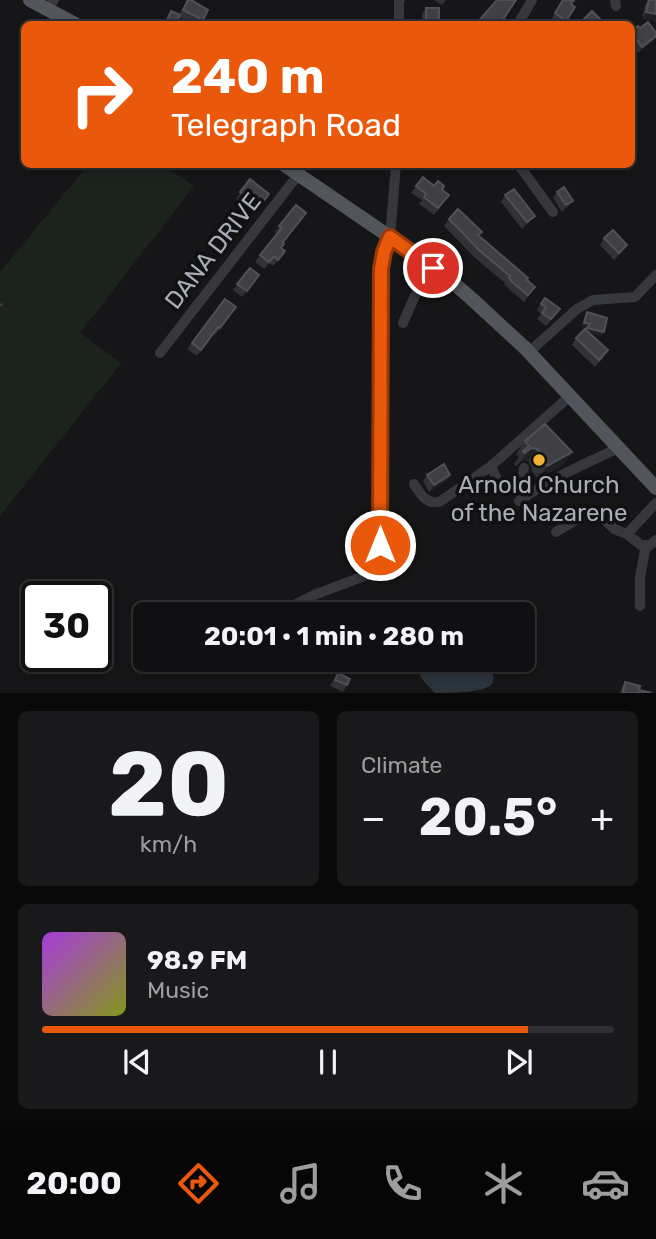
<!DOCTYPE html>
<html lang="en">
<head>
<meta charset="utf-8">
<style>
	:root { --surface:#101012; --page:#19191b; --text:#f1f3f6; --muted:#9c9d9f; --line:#303032; --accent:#ea580c }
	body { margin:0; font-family:Rubik,sans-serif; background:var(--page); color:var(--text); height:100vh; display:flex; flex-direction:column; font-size:26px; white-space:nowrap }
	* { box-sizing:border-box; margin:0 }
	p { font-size:23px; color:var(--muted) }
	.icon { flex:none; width:38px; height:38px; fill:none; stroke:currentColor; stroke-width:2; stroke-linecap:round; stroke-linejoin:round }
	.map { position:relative; height:693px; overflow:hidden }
	.panel { display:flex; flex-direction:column; gap:18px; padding:18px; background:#09090a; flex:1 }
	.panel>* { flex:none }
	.top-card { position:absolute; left:21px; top:21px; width:614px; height:147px; border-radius:10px; box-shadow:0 4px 10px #0003,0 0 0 2px var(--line); background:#ea580c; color:#fff; overflow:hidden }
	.speed { position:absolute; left:21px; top:581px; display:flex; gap:14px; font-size:35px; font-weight:700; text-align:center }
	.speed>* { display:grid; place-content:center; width:91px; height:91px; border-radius:50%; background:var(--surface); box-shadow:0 4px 10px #0003,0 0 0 2px var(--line); line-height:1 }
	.speed .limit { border:4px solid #111; border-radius:10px; background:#fff; color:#111 }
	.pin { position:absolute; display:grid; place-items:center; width:60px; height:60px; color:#fff; margin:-30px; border:4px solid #fff; border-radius:50%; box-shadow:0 2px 7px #0007 }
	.me { position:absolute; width:77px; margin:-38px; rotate:0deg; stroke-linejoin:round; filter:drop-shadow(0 0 5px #0008) }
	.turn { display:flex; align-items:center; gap:24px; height:147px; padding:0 35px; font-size:32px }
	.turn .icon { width:91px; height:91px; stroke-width:2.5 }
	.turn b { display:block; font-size:49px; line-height:60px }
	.big { font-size:52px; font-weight:700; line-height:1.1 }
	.panel .card { flex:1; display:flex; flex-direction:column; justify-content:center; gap:10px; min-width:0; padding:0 24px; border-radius:10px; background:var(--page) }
	.panel .dial { align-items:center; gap:0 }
	.dial b { font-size:91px; line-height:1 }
	.song { display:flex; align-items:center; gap:21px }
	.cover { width:84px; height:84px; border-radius:10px; background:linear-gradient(135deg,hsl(280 70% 55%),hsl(70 70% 35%)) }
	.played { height:7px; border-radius:4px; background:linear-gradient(90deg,var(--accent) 85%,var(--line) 85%) }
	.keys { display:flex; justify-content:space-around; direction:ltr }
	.heat { display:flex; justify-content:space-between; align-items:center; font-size:38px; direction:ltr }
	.panel .tiles { flex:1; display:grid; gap:18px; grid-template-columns:1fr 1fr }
	.card:last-child { grid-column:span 2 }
	.trip { position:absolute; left:133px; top:602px; width:402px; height:70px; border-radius:10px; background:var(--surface); box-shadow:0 4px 10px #0003,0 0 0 2px var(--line); font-weight:700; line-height:70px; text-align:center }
	.dock { display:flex; height:112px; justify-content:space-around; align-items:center; background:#060607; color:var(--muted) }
	.dock .icon { width:49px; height:49px }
	.dock .current { color:var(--accent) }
	.dock b { font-size:32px; color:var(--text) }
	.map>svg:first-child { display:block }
	.green { fill:#1c231d }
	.water { fill:#2c353c }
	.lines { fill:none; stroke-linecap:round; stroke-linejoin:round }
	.path { stroke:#3d3f44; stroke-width:2; stroke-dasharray:3.5 5; stroke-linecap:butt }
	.minor { stroke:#37383d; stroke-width:10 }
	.major { stroke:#53555c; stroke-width:14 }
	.wall { fill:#323236 }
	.shaded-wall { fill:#212124 }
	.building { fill:#3f3f44; stroke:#4f5156; stroke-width:2 }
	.route-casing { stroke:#983908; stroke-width:18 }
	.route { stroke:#ea580c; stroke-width:12 }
	.poi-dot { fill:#f2b134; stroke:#111113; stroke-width:2.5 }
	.labels { text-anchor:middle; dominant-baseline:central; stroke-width:7; stroke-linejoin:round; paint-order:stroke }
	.street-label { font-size:24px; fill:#a8adb8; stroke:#111113 }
	.poi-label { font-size:24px; fill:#a8adb8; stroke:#111113 }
</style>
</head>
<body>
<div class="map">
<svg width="656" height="693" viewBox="0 0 656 693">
	<rect width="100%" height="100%" fill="#161618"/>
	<!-- green -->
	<path class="green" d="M89 164 163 165 194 186 80 333 121 363 0 516V272Z"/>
	<!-- water -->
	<path class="water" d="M423 660H488C489 667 495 674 493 682 490 693 449 693 435 693 426 682 413 676 423 660Z"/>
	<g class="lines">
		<!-- path -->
		<path class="path" d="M0 306 5 301"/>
		<!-- minor -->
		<path class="minor" d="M615 0 616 6
			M48 9 54 0
			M399 24V2L400 0
			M518 24 532 0
			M518 164 553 212
			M403 323 417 291 433 268
			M529 352 577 309 593 300 635 297 656 275
			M160 353 298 175
			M491 466C494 471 495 478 499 482 511 494 524 480 524 468
			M414 484C421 495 427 506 441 501L491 466 570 396
			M519 501C550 479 584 464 619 448
			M556 532 584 515H593L605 520 614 529 627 534 641 545 649 546 656 540
			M627 534 656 503
			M640 606V577L646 545
			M277 614 314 595 372 573 379 553 381 536V269L384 252 390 237 396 164
			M274 660 277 664"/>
		<!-- major -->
		<path class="major" d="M30 0 75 24
			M283 164 390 237 450 280 473 300 525 348 656 488"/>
	</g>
	<!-- wall -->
	<path class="wall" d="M187 0 203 20 200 24H195L179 17 176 24H163L171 11 179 15Z
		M434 0H446L442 5Z
		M563 0H574L571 4 566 21 564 24H558L551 20Z
		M648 0H656L642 19 645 5Z
		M426 8 439 24H422V14Z
		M640 28 656 33V37L653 41 638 53 632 46V31Z
		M423 177 449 195 434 215 419 204 422 200 411 193Z
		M250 179 269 194 258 210 247 202 245 205 236 199Z
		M557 192 573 201 568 207 562 212 553 198Z
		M505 195 530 222 522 229 501 202Z
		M296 205 281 248 280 258 273 266 269 263 264 269 255 262 277 234 275 232Z
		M449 219 479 236 535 287 524 302 507 287 504 284 505 283 475 258 444 226Z
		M604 238 623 251 614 260 600 245Z
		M250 268 259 275 242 297 233 290Z
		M545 298 555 316 546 326 537 319 541 314 537 310Z
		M225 299 236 307 215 335 214 333 197 356 187 349Z
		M587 312 604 332 601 336 589 332 604 357 595 367 572 345 576 338 587 327 582 326 585 316Z
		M558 439 572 452 563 465 538 479 532 471 531 466 528 461H522L516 466 514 464 519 457 516 454 525 441Z
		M427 475H450L446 481 429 492 423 481Z
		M229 660H261L257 671H229Z
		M338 673 347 685 343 692 330 686Z
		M625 682 639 690 652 693H620L621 689Z"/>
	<!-- shaded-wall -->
	<path class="shaded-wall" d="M646 12 656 14V22L642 19Z
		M656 36 653 41 638 53 642 47Z
		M573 201 568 207 562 212 566 205Z
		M535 216 530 222 522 229 527 222Z
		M584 323 590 324 588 327 582 326Z
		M587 328 604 332 601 336 585 331Z
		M531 448 537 449 528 461H522L516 466Z
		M572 452 563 465 538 479 547 466Z
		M450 475 446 481 429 492 434 485Z
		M234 664H261L257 671H229Z"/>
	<!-- building -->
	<path class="building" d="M188 0H191L208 10 203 20 183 10Z
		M497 0H516L500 24H476Z
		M563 0H574L571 4 575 7 566 21 555 13Z
		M649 0H656V14L646 12Z
		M426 8H439V24H426Z
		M171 11 180 15 176 24H165Z
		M592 11 605 24H587L583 20Z
		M648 22 656 33V36L642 47 632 33V31L638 26 640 28Z
		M423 177 434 186 438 181 444 186 442 190 449 195 438 208 424 197 426 194 416 186Z
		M250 179 269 194 262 203 252 195 249 199 240 192Z
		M564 187 573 201 566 205 557 192Z
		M514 189 535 216 527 222 505 195Z
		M296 205 306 213 283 242 284 244 281 248 285 251 278 260 274 256 269 262 260 255 282 228 279 226Z
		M458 209 482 232 478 235 528 278 527 280 535 287 528 295 511 281 509 277 510 276 480 251 449 219Z
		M613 230 627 245 619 253 604 238Z
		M250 268 259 275 247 291 237 284Z
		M545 298 560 309 551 319 542 313 546 307 541 304Z
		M225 299 236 307 220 328 218 327 201 350 192 343Z
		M587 312 607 318 604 332 587 328 590 324 584 323Z
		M585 329 608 350 599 360 576 338Z
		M545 424 572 452 547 466 541 458 540 453 537 449 531 448 525 453 523 451 529 446 525 441Z
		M444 464 450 475 434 485 427 475Z
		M375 604 381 613 379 614H367L365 611Z
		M234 660H261V664H234Z
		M338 673 350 679 347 685 335 680Z
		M625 682 640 686 639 690 652 693H623Z"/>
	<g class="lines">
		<!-- route casing -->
		<g class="route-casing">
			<path id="route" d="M380 545 381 269 384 252 390 237 433 268"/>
		</g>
		<!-- route -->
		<use href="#route" class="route"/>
	</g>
	<!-- markers -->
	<circle class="poi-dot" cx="539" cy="460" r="7"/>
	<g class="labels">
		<!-- street labels -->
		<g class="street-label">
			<text transform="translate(213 251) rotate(-52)">DANA DRIVE</text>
		</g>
		<!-- poi labels -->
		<g class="poi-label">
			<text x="539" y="485">Arnold Church<tspan x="539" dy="28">of the Nazarene</tspan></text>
		</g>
	</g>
</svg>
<div class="speed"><div class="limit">30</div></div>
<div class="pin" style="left:433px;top:268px;background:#d93025"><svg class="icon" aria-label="arrive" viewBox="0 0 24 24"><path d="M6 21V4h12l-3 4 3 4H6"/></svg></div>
<svg class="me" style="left:380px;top:545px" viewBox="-20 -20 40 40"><circle r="17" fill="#ea580c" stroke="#fff" stroke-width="3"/><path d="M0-11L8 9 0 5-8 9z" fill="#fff"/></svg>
<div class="trip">20:01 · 1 min · 280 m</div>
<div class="top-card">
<div class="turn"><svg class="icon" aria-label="right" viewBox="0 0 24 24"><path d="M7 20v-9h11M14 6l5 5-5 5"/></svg><div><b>240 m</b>Telegraph Road</div></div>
</div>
</div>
<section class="panel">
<div class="tiles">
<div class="card dial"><b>20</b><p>km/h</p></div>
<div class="card"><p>Climate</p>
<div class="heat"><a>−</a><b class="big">20.5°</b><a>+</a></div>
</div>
<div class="card">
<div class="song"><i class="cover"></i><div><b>98.9 FM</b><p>Music</p></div></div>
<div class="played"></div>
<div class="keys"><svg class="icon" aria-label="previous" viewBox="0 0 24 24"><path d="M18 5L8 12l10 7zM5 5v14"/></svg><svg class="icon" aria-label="pause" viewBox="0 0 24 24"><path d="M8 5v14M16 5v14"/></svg><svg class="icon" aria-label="next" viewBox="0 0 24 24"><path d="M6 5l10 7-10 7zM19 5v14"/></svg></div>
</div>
</div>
</section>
<nav class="dock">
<b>20:00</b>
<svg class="icon current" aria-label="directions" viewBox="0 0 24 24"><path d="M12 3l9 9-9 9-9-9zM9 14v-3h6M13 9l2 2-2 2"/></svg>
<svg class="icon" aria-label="music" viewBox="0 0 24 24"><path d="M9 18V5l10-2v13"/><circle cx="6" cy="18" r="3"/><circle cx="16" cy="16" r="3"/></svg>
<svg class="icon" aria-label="phone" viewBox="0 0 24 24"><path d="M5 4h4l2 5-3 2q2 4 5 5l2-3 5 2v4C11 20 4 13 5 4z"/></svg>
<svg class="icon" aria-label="climate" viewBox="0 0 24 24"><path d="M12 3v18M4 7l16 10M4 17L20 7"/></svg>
<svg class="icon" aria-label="car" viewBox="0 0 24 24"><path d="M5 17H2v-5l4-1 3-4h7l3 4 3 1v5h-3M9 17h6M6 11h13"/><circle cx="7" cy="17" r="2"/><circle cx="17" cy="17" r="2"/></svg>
</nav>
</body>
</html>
